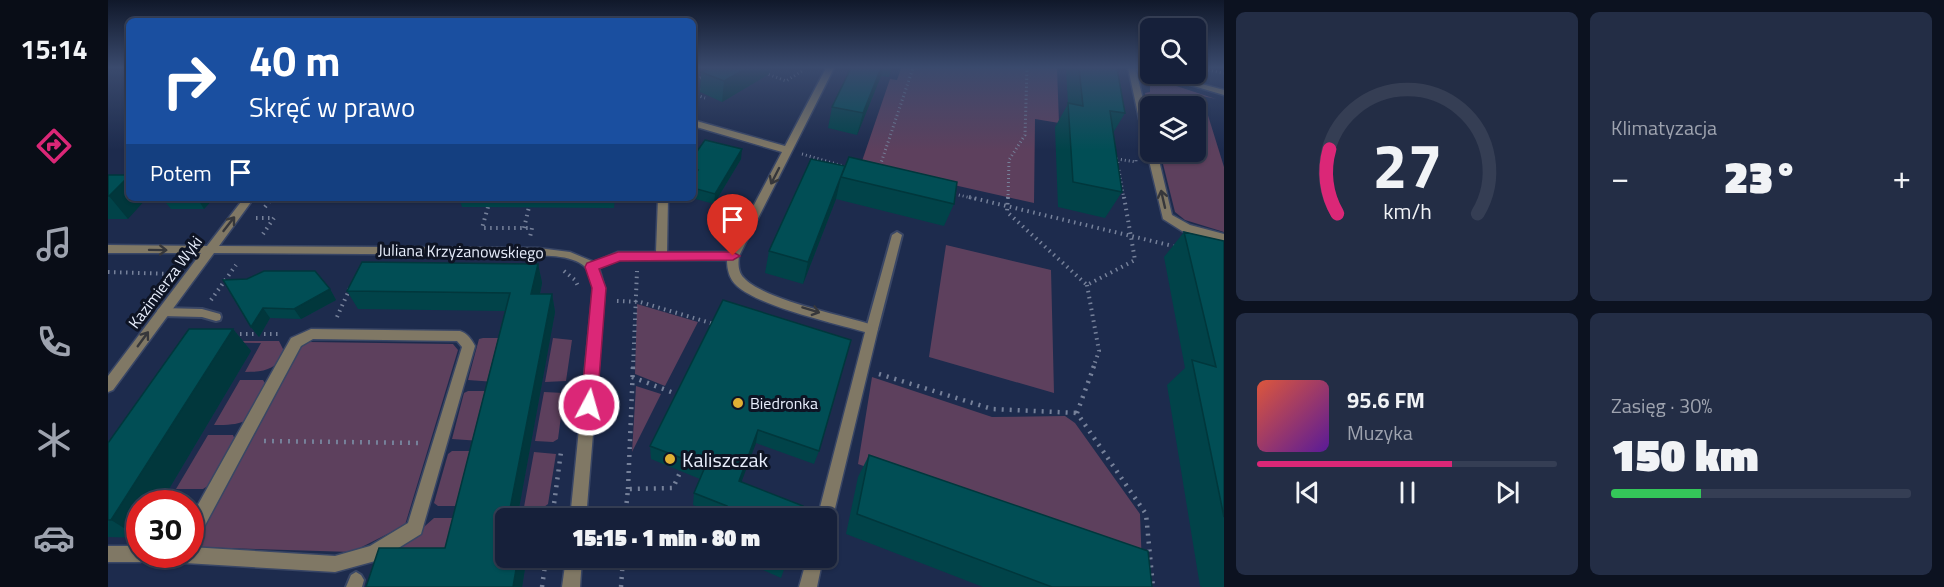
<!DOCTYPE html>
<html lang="pl">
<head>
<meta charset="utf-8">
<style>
	:root { --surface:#16203a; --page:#232d45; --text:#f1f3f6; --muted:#9ea3af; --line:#353e54; --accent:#db2777 }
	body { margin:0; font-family:"Titillium Web",sans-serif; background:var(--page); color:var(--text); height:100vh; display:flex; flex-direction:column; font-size:22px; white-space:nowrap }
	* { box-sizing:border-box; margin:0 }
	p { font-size:20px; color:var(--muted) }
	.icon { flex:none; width:33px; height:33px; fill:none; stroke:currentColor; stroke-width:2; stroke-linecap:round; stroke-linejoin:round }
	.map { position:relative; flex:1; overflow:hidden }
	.drawer { display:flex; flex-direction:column; gap:12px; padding:12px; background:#0c1220; width:720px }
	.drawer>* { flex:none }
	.guide { position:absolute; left:18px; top:18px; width:570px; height:183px; border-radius:9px; box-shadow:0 2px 4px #0004,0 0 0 2px var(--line); background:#1a4fa0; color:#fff; overflow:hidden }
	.fabs { position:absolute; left:1032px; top:18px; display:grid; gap:12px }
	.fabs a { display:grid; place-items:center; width:66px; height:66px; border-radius:9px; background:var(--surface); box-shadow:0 2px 4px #0004,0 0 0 2px var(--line); font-size:30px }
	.speed { position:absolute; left:18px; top:490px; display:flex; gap:12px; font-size:30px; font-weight:700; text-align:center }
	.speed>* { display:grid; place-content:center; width:78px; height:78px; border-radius:50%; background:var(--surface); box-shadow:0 2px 4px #0004,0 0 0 2px var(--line); line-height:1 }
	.speed .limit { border:9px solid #d22; background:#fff; color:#111 }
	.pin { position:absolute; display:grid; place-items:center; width:51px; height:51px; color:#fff; margin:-62px -26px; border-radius:50% 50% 50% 0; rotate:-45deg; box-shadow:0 0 6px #0007 }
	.pin .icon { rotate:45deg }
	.me { position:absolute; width:66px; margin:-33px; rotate:6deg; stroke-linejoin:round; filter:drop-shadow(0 0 4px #0008) }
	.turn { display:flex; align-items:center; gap:21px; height:126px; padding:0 24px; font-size:27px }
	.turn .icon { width:78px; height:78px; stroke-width:2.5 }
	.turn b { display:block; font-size:42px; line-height:51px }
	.then { display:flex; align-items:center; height:57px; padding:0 24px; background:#0003; gap:12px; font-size:22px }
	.big { font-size:45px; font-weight:800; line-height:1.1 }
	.drawer .card { flex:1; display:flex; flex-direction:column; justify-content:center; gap:9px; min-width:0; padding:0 21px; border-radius:9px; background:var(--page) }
	.drawer .dial { align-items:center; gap:0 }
	.dial svg { height:156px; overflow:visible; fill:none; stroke:var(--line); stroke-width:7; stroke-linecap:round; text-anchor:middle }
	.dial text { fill:var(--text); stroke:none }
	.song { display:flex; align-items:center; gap:18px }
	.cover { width:72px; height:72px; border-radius:9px; background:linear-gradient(135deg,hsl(10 70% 55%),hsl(270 70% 35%)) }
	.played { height:6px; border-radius:3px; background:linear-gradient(90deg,var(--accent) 65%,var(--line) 65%) }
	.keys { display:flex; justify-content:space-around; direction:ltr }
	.heat { display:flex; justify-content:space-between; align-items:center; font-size:33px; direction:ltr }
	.charge { height:9px; border-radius:4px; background:linear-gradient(90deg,#34c759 30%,var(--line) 0) }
	.drawer .tiles { flex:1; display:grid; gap:12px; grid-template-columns:repeat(2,1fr) }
	.trip { position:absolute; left:387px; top:508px; width:342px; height:60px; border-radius:9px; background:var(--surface); box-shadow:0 2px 4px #0004,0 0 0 2px var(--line); font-weight:800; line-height:60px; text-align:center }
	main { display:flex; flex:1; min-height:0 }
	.tabs { display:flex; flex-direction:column; width:108px; justify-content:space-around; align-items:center; background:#090d17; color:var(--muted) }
	.tabs .icon { width:42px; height:42px }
	.tabs .current { color:var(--accent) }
	.tabs b { font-size:27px; color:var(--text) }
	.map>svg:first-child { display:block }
	.green { fill:#5d405d }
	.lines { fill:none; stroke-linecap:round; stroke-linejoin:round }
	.service-casing { stroke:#394665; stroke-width:4 }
	.minor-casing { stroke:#394665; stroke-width:3 }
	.path-far2 { stroke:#76819a; stroke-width:3; stroke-dasharray:1 3; stroke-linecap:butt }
	.path-far1 { stroke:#76819a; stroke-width:4; stroke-dasharray:1.5 4.5; stroke-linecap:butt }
	.path { stroke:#76819a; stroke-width:4.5; stroke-dasharray:2 6; stroke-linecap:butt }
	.service { fill:#807865; fill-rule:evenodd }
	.minor { fill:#807865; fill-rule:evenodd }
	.wall { fill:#014349 }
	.shaded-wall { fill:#01373c }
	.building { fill:#014e55; stroke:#01373c; stroke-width:1.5 }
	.oneway { stroke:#36373b }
	.route { fill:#db2777; stroke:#8e194d; stroke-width:1.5 }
	.poi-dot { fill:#e0b034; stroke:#0e1424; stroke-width:2 }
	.labels { text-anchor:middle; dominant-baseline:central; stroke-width:6; stroke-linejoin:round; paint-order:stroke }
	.street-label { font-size:16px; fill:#e7edfb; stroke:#0e1424 }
	.poi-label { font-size:16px; fill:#e7edfb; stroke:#0e1424; text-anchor:start }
	.near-poi-label { font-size:20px; fill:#e7edfb; stroke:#0e1424; text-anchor:start }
</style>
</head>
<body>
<main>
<nav class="tabs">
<b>15:14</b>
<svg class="icon current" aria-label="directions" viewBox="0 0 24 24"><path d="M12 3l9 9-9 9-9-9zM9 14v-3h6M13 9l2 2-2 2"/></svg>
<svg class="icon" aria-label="music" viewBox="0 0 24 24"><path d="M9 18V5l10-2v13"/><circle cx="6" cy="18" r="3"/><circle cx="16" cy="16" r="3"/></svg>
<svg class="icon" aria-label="phone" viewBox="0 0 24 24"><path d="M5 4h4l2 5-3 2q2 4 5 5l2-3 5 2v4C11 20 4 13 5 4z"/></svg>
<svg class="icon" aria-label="climate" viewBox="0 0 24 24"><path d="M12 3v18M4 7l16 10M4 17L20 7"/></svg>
<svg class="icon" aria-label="car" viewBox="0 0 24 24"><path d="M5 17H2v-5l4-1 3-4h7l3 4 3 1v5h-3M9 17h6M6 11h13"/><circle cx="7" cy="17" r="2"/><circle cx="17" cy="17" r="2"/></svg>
</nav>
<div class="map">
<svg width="1116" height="587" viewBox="0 0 1116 587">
	<rect width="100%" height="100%" fill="#1d2b4d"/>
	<!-- green -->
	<path class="green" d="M793 68H949L951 123 927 119 926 203 753 164 782 79 789 80Z
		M1047 79 1108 99 1094 96 1116 167V232L1077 220 1067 212 1052 152H1088V106H1042V113L1037 93 1042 92V81Z
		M838 245 943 270 946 393 821 357Z
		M529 304 590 322 557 386 527 374Z
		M375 338H397L387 382 360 380 371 339Z
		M445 338 464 340 458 381 437 382Z
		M84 341H171L177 353C168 370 155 372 137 372L153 343 83 342Z
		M201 342 345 344 350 350 297 525 244 552 86 547 193 346Z
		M764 377 884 417 957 416 967 423 1032 514 1034 567 750 464Z
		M132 380H155L159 386C141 419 146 425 106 425Z
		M528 386 553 394 524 452Z
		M360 391H385L373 441 344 439 356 393Z
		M436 392 456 393 450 439 445 442 427 441Z
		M100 435H125L128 442 106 482 95 489H68Z
		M344 451H370L358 506H330L326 503 340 454Z
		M426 452 448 454 440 504 436 507H416Z
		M326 518H355L345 557H282Z"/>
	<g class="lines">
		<!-- service casing -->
		<g class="service-casing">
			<path id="service" d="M789 232 794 235 770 329 768 332H760L758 329 784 235Z
				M54 308 94 309 112 314 113 317 112 320 108 321 94 317 54 316 50 315 49 312 50 309Z
				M248 572 253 575 256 580 254 587H238L243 575Z"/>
		</g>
		<!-- minor casing -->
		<g class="minor-casing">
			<path id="minor" d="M718 68H726L631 256C630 264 630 272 636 278 656 300 738 316 768 326L770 329 723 525 718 526V519H709L757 332C725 323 651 306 629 286 621 279 619 269 619 260H511L491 268 497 288 478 519H462L485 288C484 282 484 275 480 270 468 254 438 256 420 255L106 253 5 390 0 392V376L93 253H0V245L99 246 136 198H146L111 246 430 248 462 252 486 262 510 252H548L550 198H560L559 252H621L674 152 585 126V120L677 146Z
				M1020 68 1042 69V74H1045H1042L1028 70 1042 129V149L1037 146Z
				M1045 74H1056L1116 90V95Z
				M1041 150 1049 152 1064 215 1082 225 1116 234V242L1074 231 1055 219 1039 152Z
				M203 329 352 331C359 333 364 340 367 346L313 534 271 560 227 572 77 563 71 561 69 555H82V547L227 556 262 546 300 523 354 347 349 341 205 339 193 346 88 542 82 544V519L183 338Z
				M0 546H32V555H40L38 560 32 562H0Z
				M458 558H474L472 587H454Z
				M699 558H715L709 587H691Z"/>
		</g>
		<!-- path-far2 -->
		<path class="path-far2" d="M1100 70 1116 73
			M657 73 678 81 694 71
			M585 82 596 76
			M585 86 595 90
			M585 94 597 98
			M694 154 742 168
			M1010 163 1009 159 1028 162V160
			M771 169 805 68
			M1011 170 1016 199
			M843 193 867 199
			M900 199 901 160 917 135 919 68"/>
		<!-- path-far1 -->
		<path class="path-far1" d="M861 197 1069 247
			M900 197 899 212 979 285 1027 260 1016 197
			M157 207 164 198
			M380 207 374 228H424L422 237
			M148 218H166L155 234
			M416 228 421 207
			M456 271 467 280 471 288
			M0 272 64 274
			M979 285 991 351 985 368
			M103 300 128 265
			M509 301 532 302 606 324
			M229 317 242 288
			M126 334H170
			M525 368 529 271"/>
		<!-- path -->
		<path class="path" d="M986 366 969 413 1038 514 1045 587
			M771 374 884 409 969 413
			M524 377 571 395
			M156 441 313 443
			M520 489 525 366
			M444 519 453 452
			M517 519 520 489 565 488 574 468
			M434 587 438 558
			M513 587 515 558"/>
		<!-- service -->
		<use href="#service" class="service"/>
		<!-- minor -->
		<use href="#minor" class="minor"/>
	</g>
	<!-- wall -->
	<path class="wall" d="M596 68H662L661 74 614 102 592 92 593 72 596 70Z
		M743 68H784L781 77 773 76 749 135 720 128 724 107Z
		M958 68H1009L1017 113 1005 133 1014 192 997 218 950 207 947 127 960 104Z
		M585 157 633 159 606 204 584 198H585Z
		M703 159 846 204 836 226 728 199 695 284 657 273 661 251Z
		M0 175 20 219H0Z
		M54 198H106L96 209H63Z
		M351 198H507L506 208 354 207Z
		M1076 232 1116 241V587H1094L1092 586 1059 385 1077 368 1056 257Z
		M430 264 434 283 432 294H444L447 312 409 519H398V558H416L418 562 414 587H258L337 548 397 311 250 309 239 291Z
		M139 279 222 289 228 300 193 319 162 318 151 337 143 327Z
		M615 300 711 451 706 464 648 443 614 517 585 505 586 493 592 479 543 459 542 446Z
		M125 329 143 351 52 504H32V538L0 537V443Z
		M761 455 1044 587H875L738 534 750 477Z
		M628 558H680L673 578Z"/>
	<!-- shaded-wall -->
	<path class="shaded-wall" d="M639 68H662L661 74 614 102 616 81Z
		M773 68H775L773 76 749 135 755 113Z
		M634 149 633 159 606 204 607 194Z
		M21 176V198H39L20 219 1 196Z
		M733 177 728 199 695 284 700 262Z
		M89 198H106L96 209Z
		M430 264 434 283 428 312 423 294Z
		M222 289 228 300 193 319 186 309Z
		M444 294 447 312 409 519H400Z
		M155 308 162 318 151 337 143 327Z
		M125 329 143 351 52 504H32V538L3 520Z
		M650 430 648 443 629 494 631 481Z
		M398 530V554L394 548Z
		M410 558H416L418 562 414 587H405Z"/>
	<!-- building -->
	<path class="building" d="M600 68H639L616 81 593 72Z
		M743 68H773L755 113 724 107Z
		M971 68H1009L1017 113 1002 111 1014 192 965 182 960 103 975 106Z
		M597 140 634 149 607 194 585 188V177L590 170 585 169V157Z
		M741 157 849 182 846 204 733 177Z
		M703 159 737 166 700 262 661 251Z
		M0 175H21V176L1 196H0Z
		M1076 232 1116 241V517L1084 360 1108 367Z
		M254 262 430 264 423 294H444L400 519H398V530L394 548H398V558H410L405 587H258L271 548H337L402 293 239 291Z
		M156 271H207L222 289 186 309 155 308 143 327 115 280 139 279Z
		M615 300 743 340 711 451 650 430 631 481 695 506 692 519H614L619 506 586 493 597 467 542 446Z
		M81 329H125L3 520H0V443Z
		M761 455 1040 551 1044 587H944L749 514Z
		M656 558H680L678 567Z"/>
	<!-- one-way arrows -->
	<defs><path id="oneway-shaft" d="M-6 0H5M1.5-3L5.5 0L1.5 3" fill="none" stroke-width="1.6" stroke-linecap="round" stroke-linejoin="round" transform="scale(1.5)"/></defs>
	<g class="oneway">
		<use href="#oneway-shaft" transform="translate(667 176) rotate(117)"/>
		<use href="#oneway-shaft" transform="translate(1055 199) rotate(-103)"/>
		<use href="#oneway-shaft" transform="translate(121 224) rotate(-52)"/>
		<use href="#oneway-shaft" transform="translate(50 250) rotate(1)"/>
		<use href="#oneway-shaft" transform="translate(703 310) rotate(17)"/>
		<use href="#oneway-shaft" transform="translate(35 339) rotate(-54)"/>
	</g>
	<!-- sky -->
	<linearGradient id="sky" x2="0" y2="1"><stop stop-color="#10182a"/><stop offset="0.45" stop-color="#3a4a6d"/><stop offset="1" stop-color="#3a4a6d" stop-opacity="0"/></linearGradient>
	<rect width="1116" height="150" fill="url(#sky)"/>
	<!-- route -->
	<path class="route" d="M510 252H625L632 256 625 260 512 261 491 269 498 288 489 405 486 410 481 412 475 410 473 405 484 288 477 267 479 263Z"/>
	<!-- markers -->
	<g class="poi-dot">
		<circle cx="630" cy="403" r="6"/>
		<circle cx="562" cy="459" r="6"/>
	</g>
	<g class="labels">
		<!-- street labels -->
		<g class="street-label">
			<text transform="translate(353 251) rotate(1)">Juliana Krzyżanowskiego</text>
			<text transform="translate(57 282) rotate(-53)">Kazimierza Wyki</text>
		</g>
		<!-- poi labels -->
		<g class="poi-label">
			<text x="642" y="403">Biedronka</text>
		</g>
		<!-- near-poi labels -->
		<g class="near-poi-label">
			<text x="574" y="459">Kaliszczak</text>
		</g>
	</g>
</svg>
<div class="fabs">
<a><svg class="icon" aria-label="search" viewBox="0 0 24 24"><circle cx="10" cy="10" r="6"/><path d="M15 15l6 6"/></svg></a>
<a><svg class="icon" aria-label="layers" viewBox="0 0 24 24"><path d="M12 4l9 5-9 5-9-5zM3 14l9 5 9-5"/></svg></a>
</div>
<div class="speed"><div class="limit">30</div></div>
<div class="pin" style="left:625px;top:256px;background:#d93025"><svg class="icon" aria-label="arrive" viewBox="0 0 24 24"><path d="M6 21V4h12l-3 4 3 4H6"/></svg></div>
<svg class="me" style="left:481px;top:405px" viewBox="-20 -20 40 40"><circle r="17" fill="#db2777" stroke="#fff" stroke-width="3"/><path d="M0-11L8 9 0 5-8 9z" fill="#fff"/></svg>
<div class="trip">15:15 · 1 min · 80 m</div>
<div class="guide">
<div class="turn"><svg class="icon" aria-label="right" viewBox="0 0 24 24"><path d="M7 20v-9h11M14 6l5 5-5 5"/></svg><div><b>40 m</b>Skręć w prawo</div></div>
<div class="then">Potem<svg class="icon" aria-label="arrive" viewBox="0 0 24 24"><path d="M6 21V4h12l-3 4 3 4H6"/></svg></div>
</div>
</div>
<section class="drawer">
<div class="tiles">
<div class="card dial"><svg viewBox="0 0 100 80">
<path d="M14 69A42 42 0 1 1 86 69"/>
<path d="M14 69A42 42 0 0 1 10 36" stroke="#db2777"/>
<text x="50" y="56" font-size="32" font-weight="700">27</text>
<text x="50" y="72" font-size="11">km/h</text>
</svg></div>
<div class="card"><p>Klimatyzacja</p>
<div class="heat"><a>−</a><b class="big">23°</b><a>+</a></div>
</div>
<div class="card">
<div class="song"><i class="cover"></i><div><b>95.6 FM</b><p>Muzyka</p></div></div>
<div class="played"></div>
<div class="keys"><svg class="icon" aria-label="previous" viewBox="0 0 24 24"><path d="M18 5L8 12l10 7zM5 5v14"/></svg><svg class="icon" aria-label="pause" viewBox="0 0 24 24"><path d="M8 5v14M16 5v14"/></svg><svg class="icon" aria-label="next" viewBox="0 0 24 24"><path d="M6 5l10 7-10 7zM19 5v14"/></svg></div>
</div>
<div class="card"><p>Zasięg · 30%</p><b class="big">150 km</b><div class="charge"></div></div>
</div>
</section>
</main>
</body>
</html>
